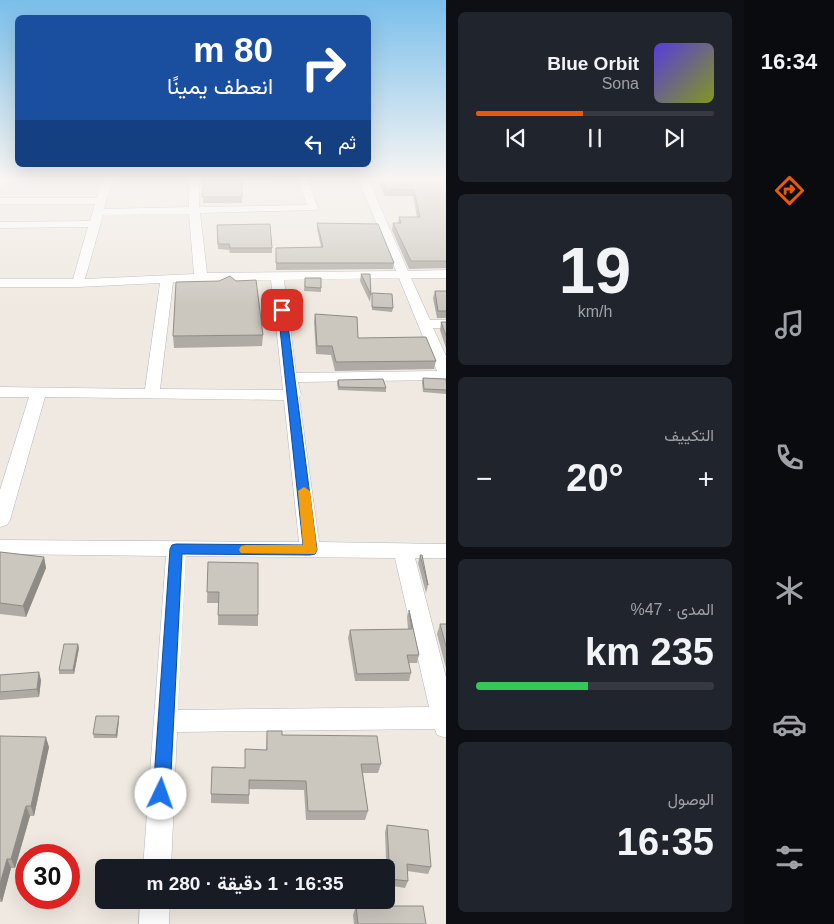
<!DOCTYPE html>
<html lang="ar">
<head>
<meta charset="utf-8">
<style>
	:root { --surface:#171b24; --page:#20242c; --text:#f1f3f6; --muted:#9ea1a6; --line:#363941; --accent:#ea580c }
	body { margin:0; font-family:Helvetica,Vazirmatn,sans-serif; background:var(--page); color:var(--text); direction:rtl; height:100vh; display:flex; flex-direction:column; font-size:19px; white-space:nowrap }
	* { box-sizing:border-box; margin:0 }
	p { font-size:16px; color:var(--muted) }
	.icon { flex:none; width:28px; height:28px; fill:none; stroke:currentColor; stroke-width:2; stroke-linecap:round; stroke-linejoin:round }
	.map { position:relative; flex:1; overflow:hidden; direction:ltr }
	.details { display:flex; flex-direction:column; gap:12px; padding:12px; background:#0d0f14; width:298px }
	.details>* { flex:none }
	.hud { position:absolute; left:15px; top:15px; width:356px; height:152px; border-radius:8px; box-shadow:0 5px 20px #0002; direction:rtl; background:#1a4fa0; color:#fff; overflow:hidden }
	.speed { position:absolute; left:15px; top:844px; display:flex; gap:10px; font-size:25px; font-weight:700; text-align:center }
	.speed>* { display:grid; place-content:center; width:65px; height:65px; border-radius:50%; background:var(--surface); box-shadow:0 5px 20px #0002; line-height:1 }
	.speed .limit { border:8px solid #d22; background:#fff; color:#111 }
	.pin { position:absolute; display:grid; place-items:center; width:42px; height:42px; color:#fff; margin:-21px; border-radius:10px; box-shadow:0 2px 8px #0006 }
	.me { position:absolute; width:55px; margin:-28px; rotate:3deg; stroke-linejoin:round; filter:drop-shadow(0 0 4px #0008) }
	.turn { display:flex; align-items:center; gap:18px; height:105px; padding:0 15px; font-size:22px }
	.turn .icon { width:65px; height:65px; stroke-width:2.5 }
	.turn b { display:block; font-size:35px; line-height:42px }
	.then { display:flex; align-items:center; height:48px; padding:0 15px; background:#0003; gap:10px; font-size:19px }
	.big { font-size:38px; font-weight:700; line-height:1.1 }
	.details .tile { flex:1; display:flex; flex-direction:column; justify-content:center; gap:8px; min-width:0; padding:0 18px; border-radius:8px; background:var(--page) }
	.details .dial { align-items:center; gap:0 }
	.dial b { font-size:65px; line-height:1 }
	.song { display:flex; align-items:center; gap:15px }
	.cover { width:60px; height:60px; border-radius:8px; background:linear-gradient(135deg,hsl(250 70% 55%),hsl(70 70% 35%)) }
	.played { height:5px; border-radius:2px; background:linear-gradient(90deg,var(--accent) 45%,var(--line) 45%) }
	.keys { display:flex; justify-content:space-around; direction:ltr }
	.heat { display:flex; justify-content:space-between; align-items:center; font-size:28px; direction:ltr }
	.charge { height:8px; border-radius:4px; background:linear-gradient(90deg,#34c759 47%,var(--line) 0) }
	.trip { position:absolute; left:95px; top:859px; width:300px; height:50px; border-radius:8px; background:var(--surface); box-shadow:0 5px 20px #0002; font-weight:700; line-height:50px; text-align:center; direction:rtl }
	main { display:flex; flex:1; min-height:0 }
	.menu { display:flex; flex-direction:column; width:90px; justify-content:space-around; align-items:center; background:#090b0e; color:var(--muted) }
	.menu .icon { width:35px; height:35px }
	.menu .active { color:var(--accent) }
	.menu b { font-size:22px; color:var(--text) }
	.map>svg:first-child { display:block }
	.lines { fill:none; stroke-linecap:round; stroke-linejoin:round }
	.minor-casing { stroke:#b4b7c1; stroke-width:1 }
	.minor { fill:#fff; fill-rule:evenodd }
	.wall { fill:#afaba4 }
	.shaded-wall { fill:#8e8b86 }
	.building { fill:#cbc7bf; stroke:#8e8b86 }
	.route { fill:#1a73e8; stroke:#114b97 }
	.slow { fill:#f59e0b }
</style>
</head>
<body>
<main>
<nav class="menu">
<b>16:34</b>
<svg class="icon active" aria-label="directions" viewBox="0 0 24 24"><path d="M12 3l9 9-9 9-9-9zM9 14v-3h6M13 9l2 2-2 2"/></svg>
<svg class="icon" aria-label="music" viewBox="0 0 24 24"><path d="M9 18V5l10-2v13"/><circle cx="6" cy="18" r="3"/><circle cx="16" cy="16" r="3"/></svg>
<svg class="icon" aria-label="phone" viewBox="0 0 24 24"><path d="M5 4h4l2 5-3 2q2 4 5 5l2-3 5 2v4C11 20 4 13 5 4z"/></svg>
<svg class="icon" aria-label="climate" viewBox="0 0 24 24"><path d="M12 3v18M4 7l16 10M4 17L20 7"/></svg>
<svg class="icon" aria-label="car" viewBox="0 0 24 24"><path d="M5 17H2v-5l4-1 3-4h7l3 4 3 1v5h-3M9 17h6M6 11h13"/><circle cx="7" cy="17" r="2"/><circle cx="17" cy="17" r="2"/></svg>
<svg class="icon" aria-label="filters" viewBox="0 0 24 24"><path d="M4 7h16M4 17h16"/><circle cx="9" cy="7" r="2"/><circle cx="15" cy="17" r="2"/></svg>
</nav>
<section class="details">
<div class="tile">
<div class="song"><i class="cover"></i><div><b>Blue Orbit</b><p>Sona</p></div></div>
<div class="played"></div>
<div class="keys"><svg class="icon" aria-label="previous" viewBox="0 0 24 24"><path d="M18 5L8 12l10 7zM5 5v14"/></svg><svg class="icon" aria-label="pause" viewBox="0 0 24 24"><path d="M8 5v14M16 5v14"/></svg><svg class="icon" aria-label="next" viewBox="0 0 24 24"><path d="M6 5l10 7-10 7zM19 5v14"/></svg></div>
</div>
<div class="tile dial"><b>19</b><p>km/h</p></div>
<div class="tile"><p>التكييف</p>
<div class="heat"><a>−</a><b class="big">20°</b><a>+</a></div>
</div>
<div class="tile"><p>المدى · 47%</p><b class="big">235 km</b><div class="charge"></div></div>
<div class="tile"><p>الوصول</p><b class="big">16:35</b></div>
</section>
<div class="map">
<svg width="447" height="924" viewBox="0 0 447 924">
	<rect width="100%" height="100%" fill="#efe9e1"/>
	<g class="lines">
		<!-- minor casing -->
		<g class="minor-casing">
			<path id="minor" d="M0 177H10L4 187 0 188Z
				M103 177H113L104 209 189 207V177H199V207L307 205 297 177H447V182L369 181 408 271 447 270V278H411L430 320H447V328H433L447 358V381L441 380 298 382 301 395 299 397 319 542 447 544V558H415L447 681V738L437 735 435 729 177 732 171 868H143L166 556 0 554V540L299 542 284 400 45 397 10 520 7 525 0 527V490L29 397H0V387L145 389 160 283 78 287H0V279H73L88 227 0 228V222L90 221 95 204H0V198H97ZM308 181H359L396 271 207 273 200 213 317 210 318 208ZM189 214 194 274 85 279 103 215ZM399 278 437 371 296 373 284 280ZM271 280 283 390 160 389 173 282ZM186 556 395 558 429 707 178 710Z
				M140 900H170L169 924H139Z"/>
		</g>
		<!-- minor -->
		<use href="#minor" class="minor"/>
	</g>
	<!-- wall -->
	<path class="wall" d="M204 177H284V181L242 180V203H203Z
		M380 177H447V268L409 269 392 230 393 223H398L399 217H417L413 196H385L379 183Z
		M317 223 394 263 393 269 276 270V248L321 247 317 229Z
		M217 225 272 248V253H230L229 250 218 249Z
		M361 274 371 295 370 302 360 281Z
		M305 278H321V292L304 291Z
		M435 291H447V318H437L433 298Z
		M372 293 393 308 392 312 372 310Z
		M315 314 358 338 436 361 434 369 335 371 331 355 316 354 314 322Z
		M441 322H447V351L440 330Z
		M263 335 262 346 174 348 173 336Z
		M423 378 447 383V394L423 392 422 382Z
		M338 380 386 388V392L338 390 337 383Z
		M0 552 44 557 46 568 26 617 0 614Z
		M420 555 428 585 426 593 418 563Z
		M208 562 258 615V626L218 625V603H207Z
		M409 610 419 655 417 663H409L411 673 409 681H355L348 638 350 630 408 629 407 617Z
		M440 624H447V672L437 634Z
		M79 648 74 674H59V670Z
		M0 675 41 680 39 697 0 700Z
		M119 716V720L117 738H94L93 734Z
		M267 731 381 764 378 773H363L368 811 365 820H306L304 790 249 789V804L211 803V794L266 750Z
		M0 736 49 747 34 816H30L15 868H11L2 902H0Z
		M387 825 431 867 428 874 407 871 408 881 405 888 387 885 385 832Z
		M356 906 426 924H354L353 915Z"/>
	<!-- shaded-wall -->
	<path class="shaded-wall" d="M44 557 46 568 26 617 23 606Z
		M78 644 79 648 74 674 73 670Z
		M39 672 41 680 39 697 37 689Z
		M119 716V720L117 738 116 735Z
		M46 737 49 747 34 816 31 806Z
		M26 806 30 816 15 868 11 859Z
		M7 859 11 868 2 902 0 897V884Z"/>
	<!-- building -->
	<path class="building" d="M204 177H242V197H202Z
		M381 177H447V261H411L393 223H401L399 217H420L414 190 386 189Z
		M317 223 378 224 394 263H276V248L323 247Z
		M270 224 272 248H230L229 244H218L217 225Z
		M361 274H370L371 295Z
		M230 276 236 281 256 280 263 335 173 336 176 282 219 281Z
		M305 278H321V288L305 287Z
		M435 291H447V311H438Z
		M372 293 392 294 393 308 372 307Z
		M315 314 357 317 358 338 426 337 436 361 336 362 332 346H317Z
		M441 322H447V338Z
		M423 378 446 379 447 390 424 389Z
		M383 379 386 388 339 387 338 380Z
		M0 552 44 557 23 606 0 603Z
		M420 555H422L428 585Z
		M208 562 258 563V615H218L219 592H207Z
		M409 610 419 655H407L411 673 357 674 350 630 412 629Z
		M440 624H447V650Z
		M64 644H78L73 670H59Z
		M39 672 37 689 0 692V675Z
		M96 716H119L116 735 93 734Z
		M267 731H282V735L377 736 381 764H361L368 811H308L306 781 249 780V795L211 794 212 767 245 768V749L267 750Z
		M0 736 46 737 31 806H26L11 859H7L0 884Z
		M387 825 428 830 431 867 407 864 408 881 390 879Z
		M356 906H423L426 924H358Z"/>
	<!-- sky -->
	<linearGradient id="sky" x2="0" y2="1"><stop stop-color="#7abfeb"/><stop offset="0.58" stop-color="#f8f5f2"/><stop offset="1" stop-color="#f8f5f2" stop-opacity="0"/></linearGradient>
	<rect width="447" height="307" fill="url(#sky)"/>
	<!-- route -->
	<path class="route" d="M282 307 286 310 317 550 315 554 310 555 182 554 170 794 167 800 161 802 155 800 153 794 170 549 172 545 176 544 303 545 278 310Z"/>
	<!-- slow -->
	<path class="slow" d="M304 487 310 491 317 550 315 554 241 553 239 550 241 546 245 545H303L298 491Z"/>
</svg>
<div class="speed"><div class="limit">30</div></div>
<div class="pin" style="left:282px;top:310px;background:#d93025"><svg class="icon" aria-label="arrive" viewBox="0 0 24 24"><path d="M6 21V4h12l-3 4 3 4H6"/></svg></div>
<svg class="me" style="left:161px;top:794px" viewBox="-20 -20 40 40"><circle r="19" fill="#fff"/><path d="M0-13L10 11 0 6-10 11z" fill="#1a73e8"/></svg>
<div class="trip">16:35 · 1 دقيقة · 280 m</div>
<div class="hud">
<div class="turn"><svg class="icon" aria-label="right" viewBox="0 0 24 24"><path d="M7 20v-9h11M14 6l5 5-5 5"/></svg><div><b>80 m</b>انعطف يمينًا</div></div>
<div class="then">ثم<svg class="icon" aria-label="left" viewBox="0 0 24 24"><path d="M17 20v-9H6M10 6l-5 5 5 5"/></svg></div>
</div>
</div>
</main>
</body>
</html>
